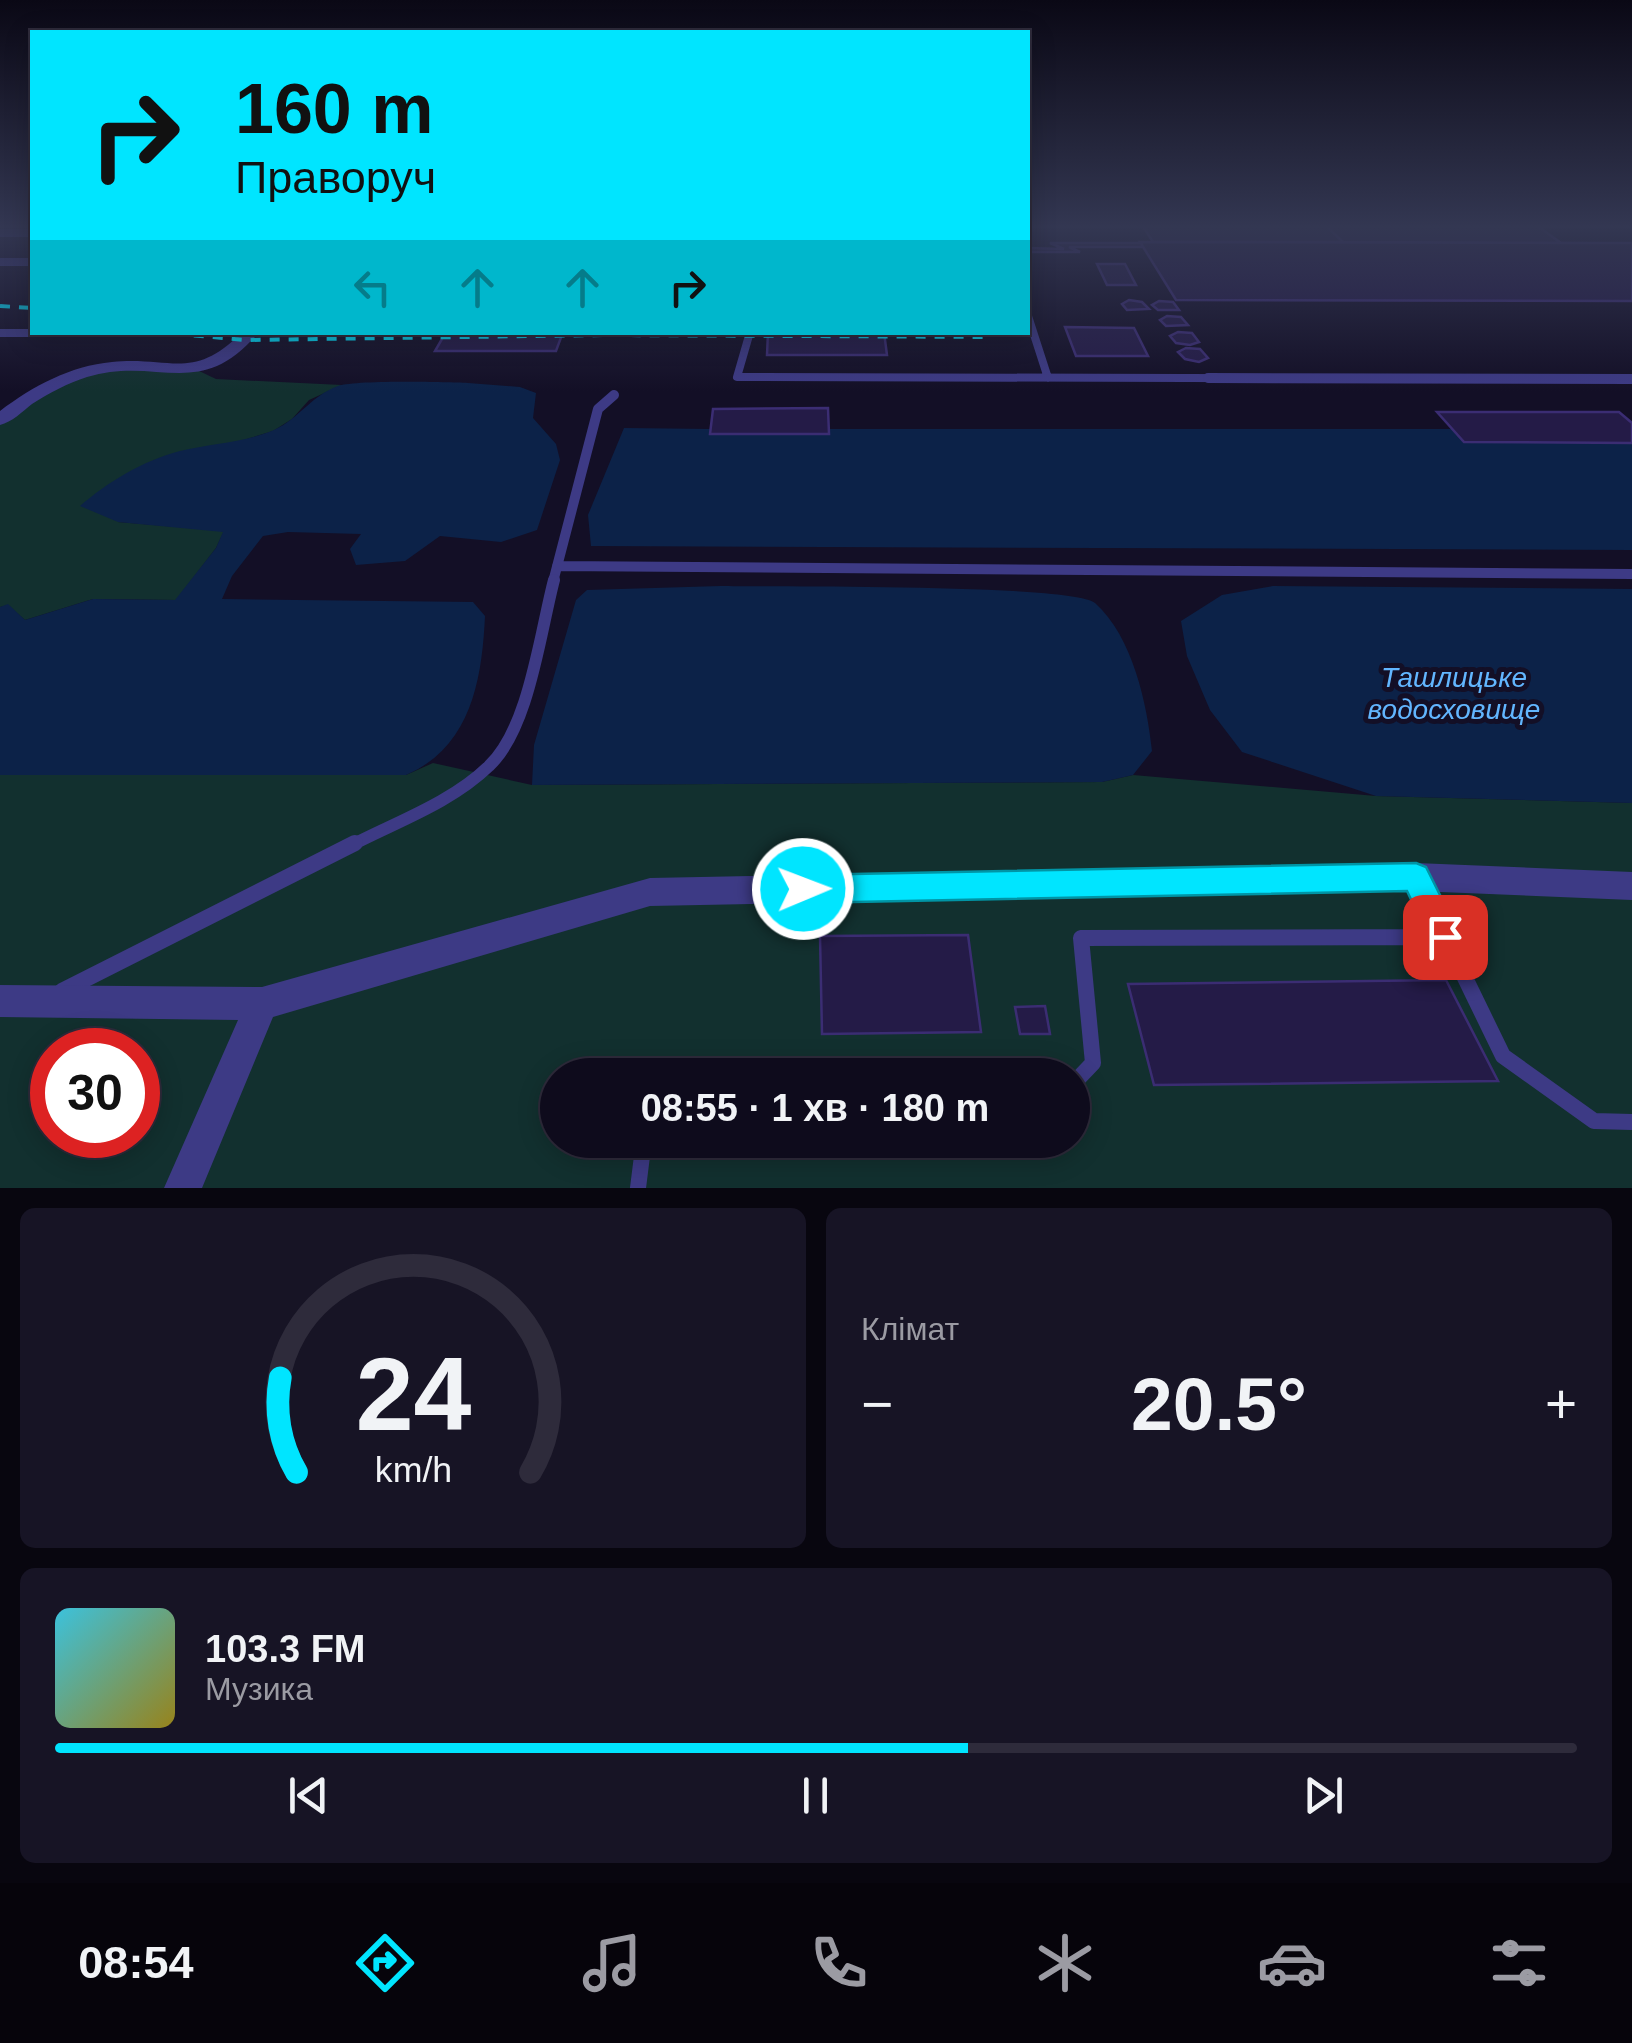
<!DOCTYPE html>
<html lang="uk">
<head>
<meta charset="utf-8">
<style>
	:root { --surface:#0e0b1c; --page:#171425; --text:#f1f3f6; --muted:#9b9ba3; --line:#2e2b3b; --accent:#00e5ff }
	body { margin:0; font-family:Helvetica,sans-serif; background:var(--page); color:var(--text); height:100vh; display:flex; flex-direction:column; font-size:38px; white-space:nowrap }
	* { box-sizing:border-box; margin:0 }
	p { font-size:32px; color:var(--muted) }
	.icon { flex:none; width:55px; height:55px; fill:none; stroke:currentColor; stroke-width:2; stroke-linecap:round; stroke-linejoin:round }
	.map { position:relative; height:1188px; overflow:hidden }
	.panel { display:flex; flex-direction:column; gap:20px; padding:20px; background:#08060f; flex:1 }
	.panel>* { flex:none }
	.banner { position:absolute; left:30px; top:30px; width:1000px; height:305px; border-radius:0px; box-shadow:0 5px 25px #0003,0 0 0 2px var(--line); background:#00e5ff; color:#111; overflow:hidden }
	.speed { position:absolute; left:30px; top:1028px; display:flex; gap:20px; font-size:50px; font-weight:700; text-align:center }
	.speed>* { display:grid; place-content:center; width:130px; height:130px; border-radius:50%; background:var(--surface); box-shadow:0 5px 25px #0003,0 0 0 2px var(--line); line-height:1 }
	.speed .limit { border:15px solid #d22; background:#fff; color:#111 }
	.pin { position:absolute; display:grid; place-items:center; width:85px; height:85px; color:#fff; margin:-42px; border-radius:20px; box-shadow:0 5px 15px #0006 }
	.me { position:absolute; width:110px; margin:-55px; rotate:89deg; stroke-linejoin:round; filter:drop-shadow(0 0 8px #0008) }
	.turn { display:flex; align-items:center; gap:35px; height:210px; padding:0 40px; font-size:45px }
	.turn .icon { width:130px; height:130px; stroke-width:2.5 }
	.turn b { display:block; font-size:70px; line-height:85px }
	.lanes { display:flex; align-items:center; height:95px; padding:0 40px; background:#0003; justify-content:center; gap:50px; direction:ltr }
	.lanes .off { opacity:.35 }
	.big { font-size:75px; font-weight:700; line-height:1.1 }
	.panel .widget { flex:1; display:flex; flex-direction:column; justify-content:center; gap:15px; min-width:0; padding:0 35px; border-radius:15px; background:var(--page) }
	.panel .dial { align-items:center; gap:0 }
	.dial svg { height:260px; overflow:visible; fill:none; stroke:var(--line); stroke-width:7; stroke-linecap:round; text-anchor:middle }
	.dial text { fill:var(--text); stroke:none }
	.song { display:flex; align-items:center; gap:30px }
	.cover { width:120px; height:120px; border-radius:15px; background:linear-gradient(135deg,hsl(190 70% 55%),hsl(50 70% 35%)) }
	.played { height:10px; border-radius:5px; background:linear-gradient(90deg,var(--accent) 60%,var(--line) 60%) }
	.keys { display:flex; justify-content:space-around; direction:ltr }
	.heat { display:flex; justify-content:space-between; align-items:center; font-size:55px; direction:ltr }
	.panel .tiles { flex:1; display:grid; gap:20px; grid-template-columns:1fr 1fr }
	.widget:last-child { grid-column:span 2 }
	.trip { position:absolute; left:540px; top:1058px; width:550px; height:100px; border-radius:50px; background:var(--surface); box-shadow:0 5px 25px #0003,0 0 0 2px var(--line); font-weight:700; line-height:100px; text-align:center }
	.dock { display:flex; height:160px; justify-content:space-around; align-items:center; background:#06040b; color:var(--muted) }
	.dock .icon { width:70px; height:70px }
	.dock .on { color:var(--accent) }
	.dock b { font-size:45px; color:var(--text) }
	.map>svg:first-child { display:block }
	.green { fill:#12302f; fill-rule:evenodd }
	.water { fill:#0c2248 }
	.building { fill:#241b47; stroke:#3b2d73; stroke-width:2.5 }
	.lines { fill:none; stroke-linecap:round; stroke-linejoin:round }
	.lane-far3 { stroke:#3d3a85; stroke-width:8 }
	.lane-far2 { stroke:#3d3a85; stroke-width:10 }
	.lane-far1 { stroke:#3d3a85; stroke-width:12 }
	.lane { stroke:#3d3a85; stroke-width:16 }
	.street { fill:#3d3a85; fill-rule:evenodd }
	.rail { stroke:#00e5ff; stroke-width:4; stroke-dasharray:10 9; stroke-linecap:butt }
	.route { fill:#00e5ff; stroke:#0095a6; stroke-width:2.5 }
	.labels { text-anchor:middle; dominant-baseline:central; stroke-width:10; stroke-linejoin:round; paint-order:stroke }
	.water-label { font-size:28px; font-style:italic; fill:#62b6ff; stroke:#130f26 }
</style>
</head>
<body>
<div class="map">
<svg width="1632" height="1188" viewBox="0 0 1632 1188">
	<rect width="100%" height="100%" fill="#130f26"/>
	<!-- green -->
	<path class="green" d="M113 366 197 370 216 379 342 385 309 400 292 419 273 431 234 443 118 522 224 531 216 548 176 600 93 599 25 620 8 605 0 607V420L40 388Z
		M433 763 532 785 1102 782 1133 775 1376 796 1632 803V1188H0V775H406ZM52 1050H138V1135H52ZM558 1075H1072V1140H558Z"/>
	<!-- water -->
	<path class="water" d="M468 383 520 387 536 393 533 418 556 444 560 460 537 530 501 542 440 536 405 561 356 565 350 549 361 534 288 532 263 536 232 576 222 599 473 602 485 616C482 680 471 747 406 775H0V607L8 604 25 620 93 599 175 600 216 548 223 532 118 522 80 506C108 482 142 461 180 451 209 444 240 443 269 432 297 422 310 396 338 386 357 380 444 382 468 383Z
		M624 428 710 429 711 434 829 433V429H1452L1464 442 1632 443V550L591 546 588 515Z
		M721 586C771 587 1073 584 1095 603 1133 637 1147 704 1152 751L1133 775 1102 782 532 785 534 745 576 600 587 590Z
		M1273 586 1632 589V803L1376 796 1242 752 1210 710 1187 656 1181 621 1222 595Z"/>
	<!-- building -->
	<path class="building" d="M1142 225H1325L1343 242H1153Z
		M1325 225H1536L1561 243 1343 242Z
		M1140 242 1632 243V301L1176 300Z
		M1050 243H1141L1143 247H1069L1080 252H1028V248L1064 249Z
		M1097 264H1125L1136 285H1107Z
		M1129 300 1142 302 1149 309 1127 310 1122 304Z
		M1159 301 1173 302 1179 310H1158L1152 305Z
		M1167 316 1181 317 1188 325 1166 326 1160 320Z
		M1065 327 1134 328 1148 356H1076Z
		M446 332H563L556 351H435Z
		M768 332H884L887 355H767Z
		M1178 332 1192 333 1199 342 1190 345 1176 343 1170 336Z
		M1186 348 1200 349 1208 358 1199 362 1185 359 1178 352Z
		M828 408 829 434H710L713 409Z
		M1437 412H1619L1632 423V443L1464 442Z
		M968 935 981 1032 822 1034 820 936Z
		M1446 980 1498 1081 1154 1085 1128 984Z
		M1045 1006 1050 1034H1020L1015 1007Z"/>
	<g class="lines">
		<!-- lane-far3 -->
		<path class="lane-far3" d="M0 233H32
			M0 262H32
			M1028 316 1048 378
			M750 332 737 377 1632 379
			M0 333H65"/>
		<!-- lane-far2 -->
		<path class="lane-far2" d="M1208 378 1632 379
			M557 566 1632 574
			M553 582 598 409 614 395"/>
		<!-- lane-far1 -->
		<path class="lane-far1" d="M350 846C396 822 451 803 489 766 529 729 540 633 554 580"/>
		<!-- lane -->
		<path class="lane" d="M1418 881 1503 1056 1594 1121 1632 1122
			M62 991 355 843
			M1072 1085 1093 1063 1081 938 1445 937
			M638 1188 644 1140"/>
		<!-- street -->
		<path class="street" d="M242 332H259C200 403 158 355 87 377 68 383 49 393 32 404 22 412 12 422 0 425V411C33 386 70 366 112 362 171 356 193 382 242 332Z
			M1416 863 1632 872V900L1416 891 650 906 273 1017 202 1188H164L238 1020 0 1017V985L262 987 650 878Z"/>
		<!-- rail -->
		<path class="rail" d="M0 306 32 308
			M156 332 245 340 607 335 991 337"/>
	</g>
	<!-- sky -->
	<linearGradient id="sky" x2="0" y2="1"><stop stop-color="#0a0815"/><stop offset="0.58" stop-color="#333752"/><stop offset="1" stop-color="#333752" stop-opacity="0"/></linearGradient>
	<rect width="1632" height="391" fill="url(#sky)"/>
	<!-- route -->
	<path class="route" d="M1416 863 1426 867 1461 937 1456 948 1445 952 1434 948 1407 891 803 903 792 899 788 889 792 879 803 875Z"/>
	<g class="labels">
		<!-- water labels -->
		<g class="water-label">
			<text x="1454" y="677">Ташлицьке<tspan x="1454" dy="32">водосховище</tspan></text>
		</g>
	</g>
</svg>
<div class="speed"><div class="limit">30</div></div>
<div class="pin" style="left:1445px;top:937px;background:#d93025"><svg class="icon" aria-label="arrive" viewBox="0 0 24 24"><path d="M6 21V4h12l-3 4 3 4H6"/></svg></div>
<svg class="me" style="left:803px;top:889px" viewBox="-20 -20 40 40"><circle r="17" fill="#00e5ff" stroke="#fff" stroke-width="3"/><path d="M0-11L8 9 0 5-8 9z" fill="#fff"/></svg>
<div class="trip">08:55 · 1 хв · 180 m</div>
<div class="banner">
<div class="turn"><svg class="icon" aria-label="right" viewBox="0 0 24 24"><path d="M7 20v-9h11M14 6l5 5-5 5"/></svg><div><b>160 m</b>Праворуч</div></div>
<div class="lanes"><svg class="icon off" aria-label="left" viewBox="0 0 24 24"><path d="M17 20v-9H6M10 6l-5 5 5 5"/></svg><svg class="icon off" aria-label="ahead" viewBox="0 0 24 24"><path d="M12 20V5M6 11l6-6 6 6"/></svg><svg class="icon off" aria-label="ahead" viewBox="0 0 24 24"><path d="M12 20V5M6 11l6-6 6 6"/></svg><svg class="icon" aria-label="right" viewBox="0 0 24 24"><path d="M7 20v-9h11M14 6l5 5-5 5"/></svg></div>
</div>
</div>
<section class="panel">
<div class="tiles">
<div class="widget dial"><svg viewBox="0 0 100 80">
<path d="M14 69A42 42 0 1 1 86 69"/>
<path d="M14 69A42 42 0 0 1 9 40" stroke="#00e5ff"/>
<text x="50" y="56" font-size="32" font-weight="700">24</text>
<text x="50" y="72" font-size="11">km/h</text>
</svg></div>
<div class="widget"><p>Клімат</p>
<div class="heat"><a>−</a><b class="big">20.5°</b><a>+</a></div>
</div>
<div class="widget">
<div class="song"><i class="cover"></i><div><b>103.3 FM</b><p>Музика</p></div></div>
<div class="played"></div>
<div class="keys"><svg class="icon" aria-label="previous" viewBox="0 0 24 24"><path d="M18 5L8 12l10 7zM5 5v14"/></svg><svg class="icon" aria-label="pause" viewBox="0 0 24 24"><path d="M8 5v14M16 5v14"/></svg><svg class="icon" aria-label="next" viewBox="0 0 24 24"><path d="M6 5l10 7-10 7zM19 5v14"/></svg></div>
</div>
</div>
</section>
<nav class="dock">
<b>08:54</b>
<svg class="icon on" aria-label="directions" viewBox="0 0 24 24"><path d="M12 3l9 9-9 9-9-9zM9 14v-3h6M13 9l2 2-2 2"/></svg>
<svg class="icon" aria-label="music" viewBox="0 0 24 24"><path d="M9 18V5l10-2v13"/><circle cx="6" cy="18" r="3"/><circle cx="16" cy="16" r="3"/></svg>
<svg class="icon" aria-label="phone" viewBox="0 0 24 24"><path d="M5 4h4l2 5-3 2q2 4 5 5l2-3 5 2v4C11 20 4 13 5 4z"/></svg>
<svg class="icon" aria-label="climate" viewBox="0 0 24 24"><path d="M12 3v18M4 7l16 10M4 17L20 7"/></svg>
<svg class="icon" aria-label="car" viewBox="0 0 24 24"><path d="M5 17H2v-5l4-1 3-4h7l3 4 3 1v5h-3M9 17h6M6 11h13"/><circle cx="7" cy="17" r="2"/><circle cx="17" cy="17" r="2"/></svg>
<svg class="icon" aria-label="filters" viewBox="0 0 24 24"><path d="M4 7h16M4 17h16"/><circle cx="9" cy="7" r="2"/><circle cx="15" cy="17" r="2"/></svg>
</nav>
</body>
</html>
